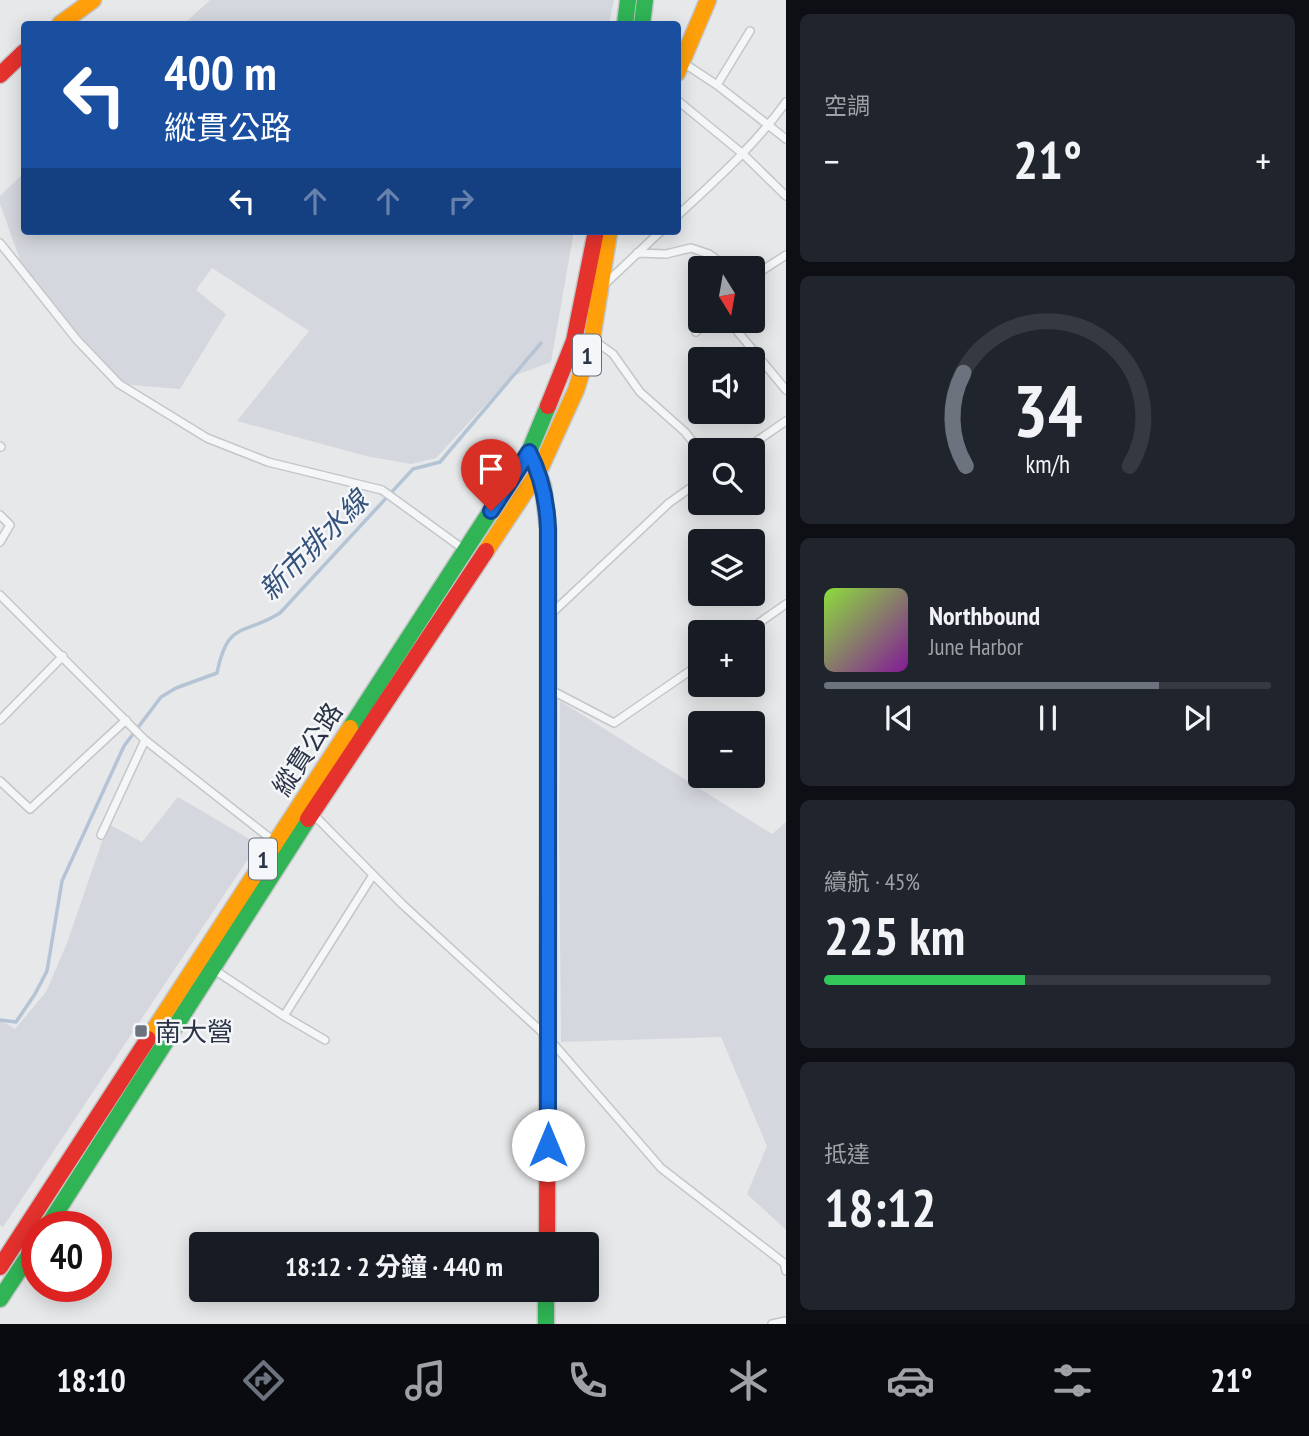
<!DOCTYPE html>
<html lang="zh-TW">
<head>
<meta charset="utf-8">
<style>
	:root { --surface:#171b24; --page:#20242c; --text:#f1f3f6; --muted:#9ea1a6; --line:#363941; --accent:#6c737f }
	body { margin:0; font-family:"PT Sans Narrow","Noto Sans TC",sans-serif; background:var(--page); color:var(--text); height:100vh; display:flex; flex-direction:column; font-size:26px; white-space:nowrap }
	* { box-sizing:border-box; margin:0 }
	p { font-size:23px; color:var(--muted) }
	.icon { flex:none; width:38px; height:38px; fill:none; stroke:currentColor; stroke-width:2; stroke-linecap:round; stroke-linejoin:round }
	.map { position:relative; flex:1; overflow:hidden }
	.details { display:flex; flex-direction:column; gap:14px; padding:14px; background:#0d0f14; width:523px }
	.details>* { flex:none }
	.hud { position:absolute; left:21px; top:21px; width:660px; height:214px; border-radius:7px; box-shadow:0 4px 18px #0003; background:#1a4fa0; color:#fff; overflow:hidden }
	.needle { width:46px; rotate:169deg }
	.controls { position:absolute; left:688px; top:256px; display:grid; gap:14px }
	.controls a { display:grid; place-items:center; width:77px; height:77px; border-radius:7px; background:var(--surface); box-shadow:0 4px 18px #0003; font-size:35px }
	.speed { position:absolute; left:21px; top:1211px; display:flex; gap:14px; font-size:35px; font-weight:700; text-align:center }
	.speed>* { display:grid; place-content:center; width:91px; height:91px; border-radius:50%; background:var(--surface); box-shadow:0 4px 18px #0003; line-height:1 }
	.speed .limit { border:10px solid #d22; background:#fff; color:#111 }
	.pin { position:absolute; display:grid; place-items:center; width:60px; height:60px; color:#fff; margin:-72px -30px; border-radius:50% 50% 50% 0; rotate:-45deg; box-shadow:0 0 7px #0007 }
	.pin .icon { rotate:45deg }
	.me { position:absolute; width:77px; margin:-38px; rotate:0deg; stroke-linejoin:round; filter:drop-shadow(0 0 5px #0008) }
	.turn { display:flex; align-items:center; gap:24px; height:147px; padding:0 28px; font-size:32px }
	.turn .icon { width:91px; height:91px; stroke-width:2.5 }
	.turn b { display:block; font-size:49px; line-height:60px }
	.lanes { display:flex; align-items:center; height:66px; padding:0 28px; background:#0003; justify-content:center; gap:35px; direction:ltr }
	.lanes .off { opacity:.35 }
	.big { font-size:52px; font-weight:700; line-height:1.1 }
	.details .card { flex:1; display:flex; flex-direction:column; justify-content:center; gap:10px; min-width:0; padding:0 24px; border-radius:10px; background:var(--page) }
	.details .dial { align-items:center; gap:0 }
	.dial svg { height:182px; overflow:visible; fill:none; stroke:var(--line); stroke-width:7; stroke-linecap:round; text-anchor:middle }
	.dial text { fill:var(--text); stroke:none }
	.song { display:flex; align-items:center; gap:21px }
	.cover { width:84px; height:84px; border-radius:10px; background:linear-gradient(135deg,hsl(90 70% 55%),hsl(290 70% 35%)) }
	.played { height:7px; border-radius:4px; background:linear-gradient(90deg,var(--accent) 75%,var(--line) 75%) }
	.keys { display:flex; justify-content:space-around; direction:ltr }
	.heat { display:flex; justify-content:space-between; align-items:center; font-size:38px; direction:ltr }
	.charge { height:10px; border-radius:5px; background:linear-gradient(90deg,#34c759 45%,var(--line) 0) }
	.trip { position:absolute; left:189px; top:1232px; width:410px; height:70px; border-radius:7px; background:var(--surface); box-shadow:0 4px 18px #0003; font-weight:700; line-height:70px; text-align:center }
	.dock { display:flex; height:112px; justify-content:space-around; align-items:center; background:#090b0e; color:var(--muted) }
	.dock .icon { width:49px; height:49px }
	.dock .on { color:var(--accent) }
	.dock b { font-size:32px; color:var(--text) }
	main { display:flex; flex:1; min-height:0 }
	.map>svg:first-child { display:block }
	.built { fill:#d4d7dd }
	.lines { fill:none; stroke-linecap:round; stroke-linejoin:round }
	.stream { stroke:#b4c4d5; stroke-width:3.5 }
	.lane-casing { stroke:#c4c6c8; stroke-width:10 }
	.fast-casing { stroke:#c4c6c8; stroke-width:19 }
	.slow-casing { stroke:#c4c6c8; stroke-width:19 }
	.jam-casing { stroke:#c4c6c8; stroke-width:19 }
	.lane { stroke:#f5f6f7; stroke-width:7 }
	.fast { stroke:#30b455; stroke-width:16 }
	.slow { stroke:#ff9f0a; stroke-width:16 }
	.jam { stroke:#e5322d; stroke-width:16 }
	.route-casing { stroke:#114b97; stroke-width:18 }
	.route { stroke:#1a73e8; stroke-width:12 }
	.poi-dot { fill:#6c737f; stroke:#f4f6f9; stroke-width:2.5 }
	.labels { text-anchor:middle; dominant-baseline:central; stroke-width:5; stroke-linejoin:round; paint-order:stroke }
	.shield { fill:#f4f6f9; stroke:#676e7b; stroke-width:2 }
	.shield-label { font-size:24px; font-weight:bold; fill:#2b3445 }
	.street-label { font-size:26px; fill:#2b3445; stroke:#f4f6f9 }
	.poi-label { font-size:26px; fill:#2b3445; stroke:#f4f6f9; text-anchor:start }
	.water-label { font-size:28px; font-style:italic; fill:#34527a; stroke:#f4f6f9 }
</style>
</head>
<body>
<main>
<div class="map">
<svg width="786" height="1324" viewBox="0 0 786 1324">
	<rect width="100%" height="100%" fill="#e6e8ea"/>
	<!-- built -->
	<path class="built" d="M210 0H614L609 24H184Z
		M24 173V231H574L551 362 511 377 436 458 411 464 366 456 237 421 309 331 212 268 196 290 226 314 180 389 119 384 77 340 24 271 0 204V196Z
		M560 701 772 834 786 822V1230L747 1194 767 1146 721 1037 561 1042 559 825Z
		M178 797 258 844 3 1227 0 1225V1020L15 1029 46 992 67 943 108 824 142 842Z"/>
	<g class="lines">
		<!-- stream -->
		<path class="stream" d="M0 1020 16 1022 35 994 47 971 62 881 124 746 161 697 176 688 217 673C228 620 243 636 280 613L413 469 440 462 541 343"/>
		<!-- lane casing -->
		<g class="lane-casing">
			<path id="lane" d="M682 62 717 85 786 139
				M717 85 750 31
				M677 100 743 154 786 196
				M677 216C716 180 755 145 786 102
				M0 243 77 340 119 384 207 438 268 462 382 490 462 548
				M637 253 666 254 691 248 709 254 728 268
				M752 277 786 255
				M606 283 661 231
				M728 320 786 390
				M696 332 705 320
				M595 341 613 354 640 392 685 432 700 451
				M0 446 1 447
				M744 450 786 421
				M0 515 10 525 0 542
				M0 595 145 740 275 842
				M552 613 669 503 700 481
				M746 632 786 604
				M549 689 614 723 700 664
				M0 720 63 656
				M0 781 30 809 126 720
				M313 814 402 904 543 1033
				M101 835 145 740
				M216 971 284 1016 325 1040
				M284 1016 373 875
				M551 1041 661 1168 784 1263 786 1271
				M772 1324 786 1321"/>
		</g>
		<!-- fast casing -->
		<g class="fast-casing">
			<path id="fast" d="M625 24 628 0
				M642 24 645 0
				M350 728 529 452 548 406
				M47 1227 308 819
				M546 1290V1324
				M0 1299 37 1243"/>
		</g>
		<!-- slow casing -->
		<g class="slow-casing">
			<path id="slow" d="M60 24 93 0
				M677 73 708 0
				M534 462 543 486 548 529V872
				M486 551 539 471 576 390 592 339 609 233
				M148 1039 350 728"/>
		</g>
		<!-- jam casing -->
		<g class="jam-casing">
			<path id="jam" d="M0 75 24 52
				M548 406 574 341 596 231
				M308 819 486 551
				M547 1244 548 872
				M0 1267 148 1039"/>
		</g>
		<!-- lane -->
		<use href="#lane" class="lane"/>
		<!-- fast -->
		<use href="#fast" class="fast"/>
		<!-- slow -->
		<use href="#slow" class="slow"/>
		<!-- jam -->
		<use href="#jam" class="jam"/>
	</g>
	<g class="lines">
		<!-- route casing -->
		<g class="route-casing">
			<path id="route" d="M491 511 529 452C542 477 547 501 548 529V1145"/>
		</g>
		<!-- route -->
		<use href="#route" class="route"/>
	</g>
	<!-- markers -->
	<rect class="poi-dot" x="134" y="1024" width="14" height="14" rx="3.5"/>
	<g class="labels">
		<!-- shield labels -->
		<g class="shield">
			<rect x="573" y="334.5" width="28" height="41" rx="5"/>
			<rect x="249" y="838.5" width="28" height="41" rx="5"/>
		</g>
		<g class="shield-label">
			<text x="587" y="355">1</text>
			<text x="263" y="859">1</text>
		</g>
		<!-- street labels -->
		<g class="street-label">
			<text transform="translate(307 749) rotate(-57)">縱貫公路</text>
		</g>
		<!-- poi labels -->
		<g class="poi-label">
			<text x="155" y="1031">南大營</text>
		</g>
		<!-- water labels -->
		<g class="water-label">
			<text transform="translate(313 545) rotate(-45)">新市排水線</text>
		</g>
	</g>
</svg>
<div class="controls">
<a><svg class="needle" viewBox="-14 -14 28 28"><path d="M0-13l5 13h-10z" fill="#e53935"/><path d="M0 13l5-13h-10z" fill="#9ea1a6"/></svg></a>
<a><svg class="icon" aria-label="sound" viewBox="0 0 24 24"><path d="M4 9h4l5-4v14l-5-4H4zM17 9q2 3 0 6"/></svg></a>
<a><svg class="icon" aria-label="search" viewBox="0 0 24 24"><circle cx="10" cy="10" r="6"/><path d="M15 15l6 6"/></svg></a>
<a><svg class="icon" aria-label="layers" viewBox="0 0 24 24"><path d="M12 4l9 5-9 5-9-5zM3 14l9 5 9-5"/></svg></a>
<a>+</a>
<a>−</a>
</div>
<div class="speed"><div class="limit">40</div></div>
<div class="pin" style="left:491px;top:511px;background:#d93025"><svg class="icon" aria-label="arrive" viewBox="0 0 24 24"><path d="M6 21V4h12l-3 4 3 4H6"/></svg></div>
<svg class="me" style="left:548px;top:1145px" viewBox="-20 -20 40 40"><circle r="19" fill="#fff"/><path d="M0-13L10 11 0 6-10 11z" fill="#1a73e8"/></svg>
<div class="trip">18:12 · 2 分鐘 · 440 m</div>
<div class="hud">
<div class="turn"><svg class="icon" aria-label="left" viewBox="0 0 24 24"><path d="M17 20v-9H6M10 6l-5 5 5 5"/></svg><div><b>400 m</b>縱貫公路</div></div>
<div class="lanes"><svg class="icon" aria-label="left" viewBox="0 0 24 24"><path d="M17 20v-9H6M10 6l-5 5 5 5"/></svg><svg class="icon off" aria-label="ahead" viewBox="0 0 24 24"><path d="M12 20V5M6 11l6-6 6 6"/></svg><svg class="icon off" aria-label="ahead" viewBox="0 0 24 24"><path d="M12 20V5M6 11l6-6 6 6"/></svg><svg class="icon off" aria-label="right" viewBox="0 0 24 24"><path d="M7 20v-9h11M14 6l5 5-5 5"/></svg></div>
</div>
</div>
<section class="details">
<div class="card"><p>空調</p>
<div class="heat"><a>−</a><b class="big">21°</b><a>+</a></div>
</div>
<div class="card dial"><svg viewBox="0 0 100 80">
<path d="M14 69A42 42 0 1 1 86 69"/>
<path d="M14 69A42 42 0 0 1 13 28" stroke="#6c737f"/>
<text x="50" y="56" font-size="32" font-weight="700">34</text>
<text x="50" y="72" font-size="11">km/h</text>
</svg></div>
<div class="card">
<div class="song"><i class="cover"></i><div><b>Northbound</b><p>June Harbor</p></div></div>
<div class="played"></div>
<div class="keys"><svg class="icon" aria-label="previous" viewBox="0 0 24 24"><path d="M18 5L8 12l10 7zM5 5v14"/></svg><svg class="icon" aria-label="pause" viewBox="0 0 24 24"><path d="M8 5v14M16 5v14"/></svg><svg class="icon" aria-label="next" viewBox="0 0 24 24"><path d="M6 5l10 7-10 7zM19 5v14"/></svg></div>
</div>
<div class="card"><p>續航 · 45%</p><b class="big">225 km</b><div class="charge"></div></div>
<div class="card"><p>抵達</p><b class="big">18:12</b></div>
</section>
</main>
<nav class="dock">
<b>18:10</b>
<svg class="icon on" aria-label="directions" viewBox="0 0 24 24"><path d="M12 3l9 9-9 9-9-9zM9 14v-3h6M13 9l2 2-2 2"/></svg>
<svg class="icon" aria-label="music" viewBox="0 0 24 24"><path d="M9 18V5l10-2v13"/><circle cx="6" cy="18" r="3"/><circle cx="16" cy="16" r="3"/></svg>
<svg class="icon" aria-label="phone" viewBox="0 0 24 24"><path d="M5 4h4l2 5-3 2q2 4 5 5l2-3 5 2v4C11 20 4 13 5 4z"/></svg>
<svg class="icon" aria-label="climate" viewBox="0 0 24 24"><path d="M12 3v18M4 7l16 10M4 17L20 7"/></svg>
<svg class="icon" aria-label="car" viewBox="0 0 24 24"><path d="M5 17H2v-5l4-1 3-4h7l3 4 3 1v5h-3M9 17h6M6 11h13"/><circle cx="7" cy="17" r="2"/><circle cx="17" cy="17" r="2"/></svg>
<svg class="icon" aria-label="filters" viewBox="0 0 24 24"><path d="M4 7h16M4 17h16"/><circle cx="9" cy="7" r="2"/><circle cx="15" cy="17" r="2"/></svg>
<b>21°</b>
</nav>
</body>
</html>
